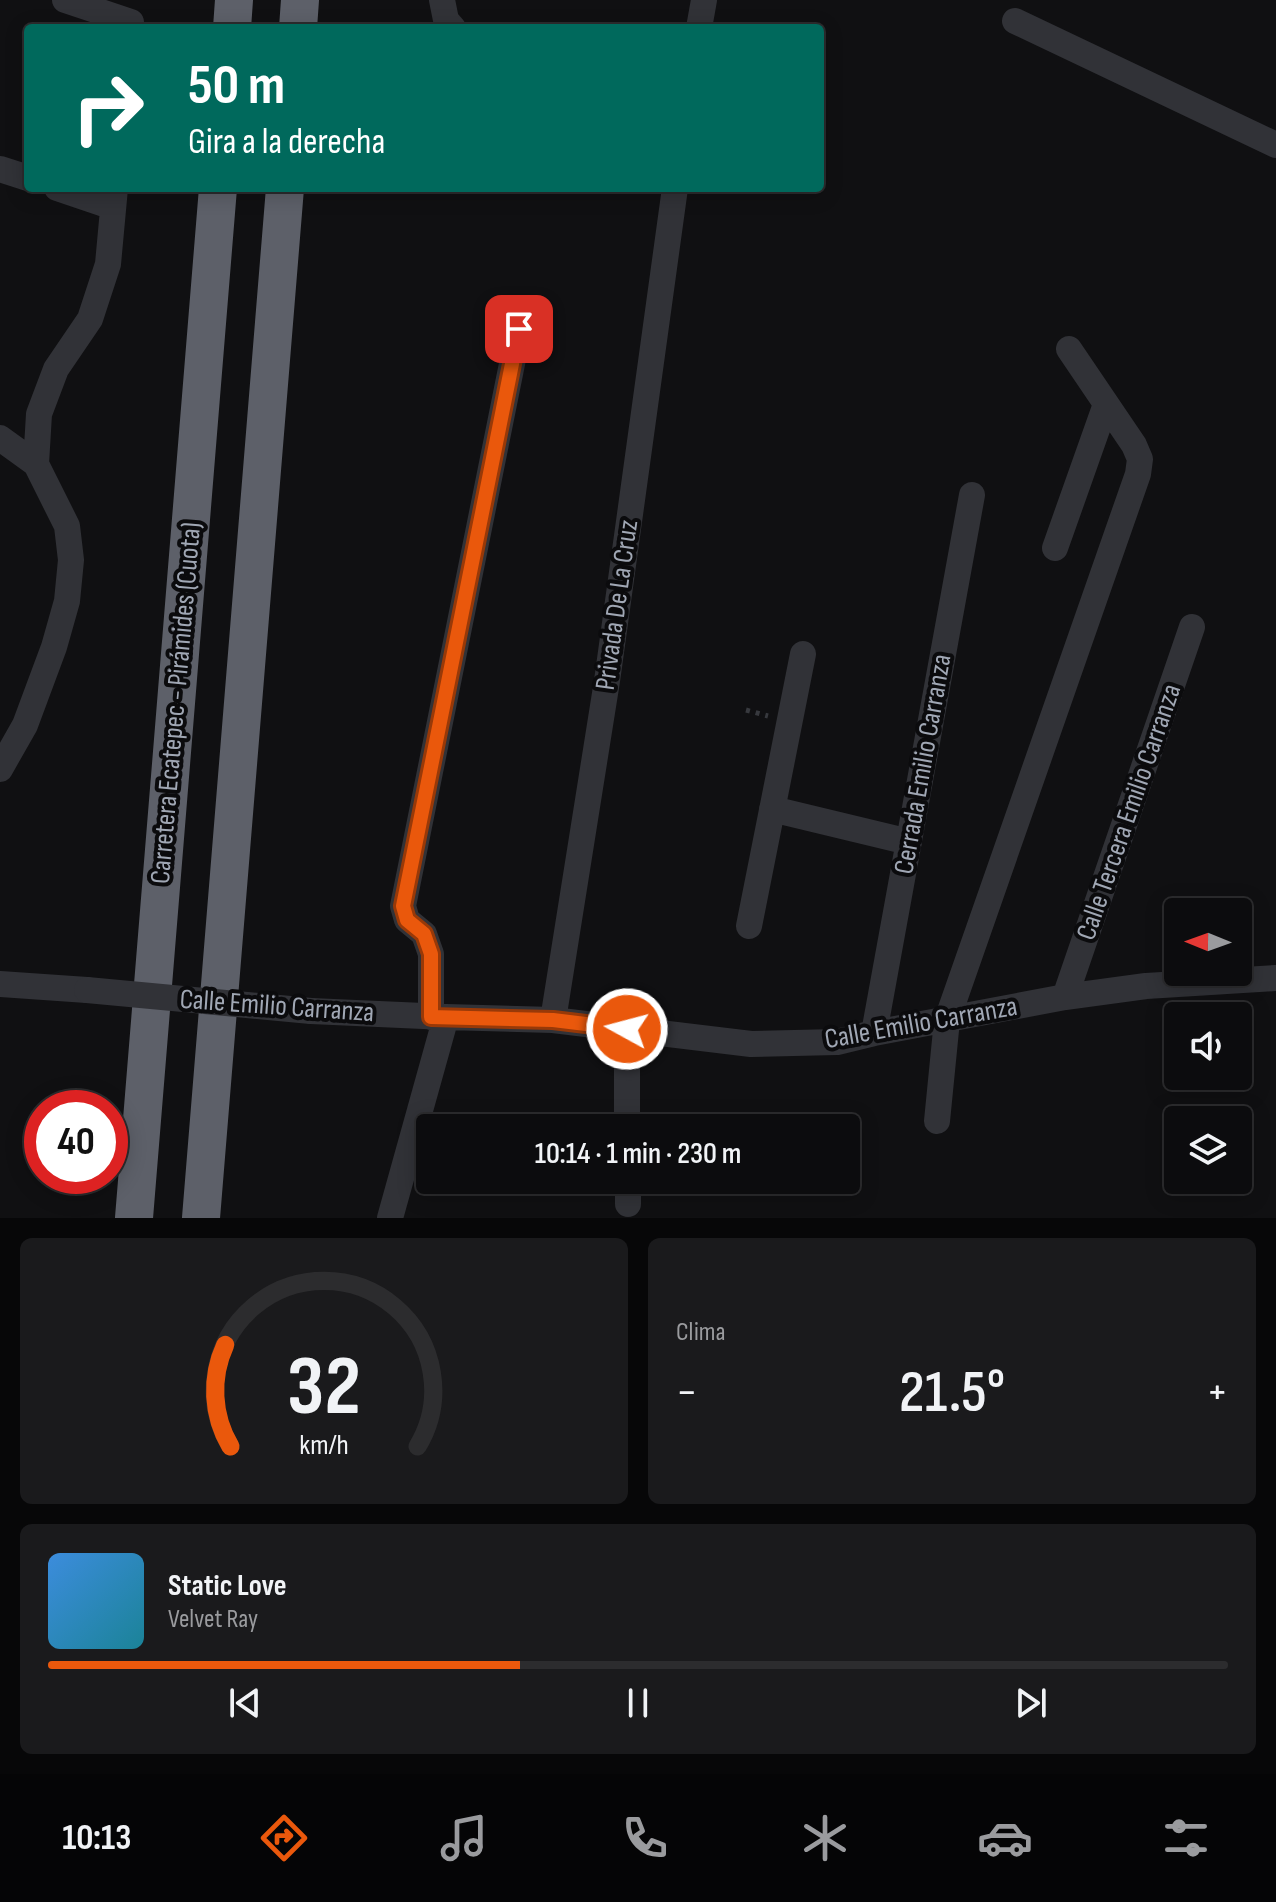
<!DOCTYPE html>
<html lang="es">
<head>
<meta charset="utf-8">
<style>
	:root { --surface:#0c0c0e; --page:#1a1a1c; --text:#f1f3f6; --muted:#9a9b9e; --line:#2c2c2e; --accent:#ea580c }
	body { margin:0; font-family:"Sofia Sans Condensed",sans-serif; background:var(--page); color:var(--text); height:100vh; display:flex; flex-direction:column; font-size:30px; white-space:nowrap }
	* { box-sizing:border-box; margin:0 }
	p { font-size:26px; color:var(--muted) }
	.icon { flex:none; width:44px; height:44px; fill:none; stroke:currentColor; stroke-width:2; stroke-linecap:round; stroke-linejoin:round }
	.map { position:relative; height:1218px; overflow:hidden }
	.panel { display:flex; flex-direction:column; gap:20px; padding:20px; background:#070708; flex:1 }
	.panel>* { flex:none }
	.top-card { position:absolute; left:24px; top:24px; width:800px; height:168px; border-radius:8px; box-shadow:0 4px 20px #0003,0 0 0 2px var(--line); background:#00695c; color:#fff; overflow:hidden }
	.needle { width:52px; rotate:271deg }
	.buttons { position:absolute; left:1164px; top:898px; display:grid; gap:16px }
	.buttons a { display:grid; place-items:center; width:88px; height:88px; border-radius:8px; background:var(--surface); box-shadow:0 4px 20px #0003,0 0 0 2px var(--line); font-size:40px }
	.speed { position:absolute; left:24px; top:1090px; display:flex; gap:16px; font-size:40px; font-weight:700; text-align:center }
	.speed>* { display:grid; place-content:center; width:104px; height:104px; border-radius:50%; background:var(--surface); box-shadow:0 4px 20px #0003,0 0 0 2px var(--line); line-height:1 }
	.speed .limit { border:12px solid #d22; background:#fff; color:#111 }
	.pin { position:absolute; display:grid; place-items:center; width:68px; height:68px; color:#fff; margin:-34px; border-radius:16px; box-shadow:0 4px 12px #0006 }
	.me { position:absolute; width:88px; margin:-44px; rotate:277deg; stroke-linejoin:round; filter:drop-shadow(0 0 6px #0008) }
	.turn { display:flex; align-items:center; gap:28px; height:168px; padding:0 32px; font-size:36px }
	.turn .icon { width:104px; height:104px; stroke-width:2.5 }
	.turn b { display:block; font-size:56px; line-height:68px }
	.big { font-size:60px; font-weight:600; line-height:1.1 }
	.panel .tile { flex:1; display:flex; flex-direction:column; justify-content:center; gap:12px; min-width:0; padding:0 28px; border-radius:12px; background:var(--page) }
	.panel .dial { align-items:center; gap:0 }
	.dial svg { height:208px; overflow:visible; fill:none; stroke:var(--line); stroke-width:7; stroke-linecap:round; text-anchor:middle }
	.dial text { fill:var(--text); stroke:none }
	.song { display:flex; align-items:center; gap:24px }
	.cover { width:96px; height:96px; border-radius:12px; background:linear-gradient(135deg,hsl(210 70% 55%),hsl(190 70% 35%)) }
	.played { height:8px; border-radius:4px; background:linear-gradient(90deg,var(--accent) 40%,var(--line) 40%) }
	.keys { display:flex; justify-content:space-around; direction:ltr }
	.heat { display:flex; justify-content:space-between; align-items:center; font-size:44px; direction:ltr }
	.panel .tiles { flex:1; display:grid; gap:20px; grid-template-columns:1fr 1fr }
	.tile:last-child { grid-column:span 2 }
	.trip { position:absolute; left:416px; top:1114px; width:444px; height:80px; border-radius:8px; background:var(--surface); box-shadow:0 4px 20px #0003,0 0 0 2px var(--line); font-weight:600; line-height:80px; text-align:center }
	.tab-bar { display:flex; height:128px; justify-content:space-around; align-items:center; background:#050506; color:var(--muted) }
	.tab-bar .icon { width:56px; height:56px }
	.tab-bar .selected { color:var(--accent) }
	.tab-bar b { font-size:36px; color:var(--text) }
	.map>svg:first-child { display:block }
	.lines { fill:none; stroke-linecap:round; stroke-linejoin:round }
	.path { stroke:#37393e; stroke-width:5; stroke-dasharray:4 6; stroke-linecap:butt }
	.minor { stroke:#313237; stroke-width:26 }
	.highway { stroke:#5d6069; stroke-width:38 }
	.minor-bridge { stroke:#313237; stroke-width:26 }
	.route-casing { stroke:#983908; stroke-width:20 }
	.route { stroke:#ea580c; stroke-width:14 }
	.labels { text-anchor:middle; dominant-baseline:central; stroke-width:8; stroke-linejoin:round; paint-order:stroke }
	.street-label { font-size:28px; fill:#a0a7b4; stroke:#0b0b0d }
</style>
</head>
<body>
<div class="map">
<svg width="1276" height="1218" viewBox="0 0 1276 1218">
	<rect width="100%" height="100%" fill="#101012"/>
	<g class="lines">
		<!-- path -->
		<path class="path" d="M746 710 768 716"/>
		<!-- minor -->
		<path class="minor" d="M65 0 131 22
			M442 0 446 20 453 28
			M1015 21 1276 145
			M699 28 704 0
			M0 169 28 178
			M57 188 113 207
			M0 438 36 464 67 526 71 560 67 601 54 647 25 725 0 769
			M36 464 39 414 56 369 90 319 108 264 115 188
			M1055 548 1106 404
			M772 809 909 842
			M749 926 803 654
			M0 984 87 990
			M1065 997 1192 627
			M311 1011 446 1017 553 1020 751 1044 837 1042 874 1033 1065 997 1146 986 1276 978
			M431 1017V954L424 934 407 920 403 906 519 329
			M553 1020 607 681 675 188
			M627 1029V1128
			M874 1033 972 495
			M937 1121 947 1020 1138 474 1140 459 1134 445 1069 349
			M628 1180V1204
			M390 1218 446 1017"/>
		<!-- highway -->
		<path class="highway" d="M232 28 234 0
			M298 28 300 0
			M134 1218 218 188
			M201 1218 285 188"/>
		<!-- minor-bridge -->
		<path class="minor-bridge" d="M87 990 311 1011"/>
	</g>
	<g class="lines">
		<!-- route casing -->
		<g class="route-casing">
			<path id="route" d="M519 329 403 906 407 920 424 934 431 954V1017L553 1020 627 1029"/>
		</g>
		<!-- route -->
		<use href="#route" class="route"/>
	</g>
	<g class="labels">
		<!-- street labels -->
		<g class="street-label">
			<text transform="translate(617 605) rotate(-82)">Privada De La Cruz</text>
			<text transform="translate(176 703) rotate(-85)">Carretera Ecatepec - Pirámides (Cuota)</text>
			<text transform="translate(923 764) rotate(-80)">Cerrada Emilio Carranza</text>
			<text transform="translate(1129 812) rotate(-71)">Calle Tercera Emilio Carranza</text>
			<text transform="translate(277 1006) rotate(4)">Calle Emilio Carranza</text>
			<text transform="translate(921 1023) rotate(-10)">Calle Emilio Carranza</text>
		</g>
	</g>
</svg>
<div class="buttons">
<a><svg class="needle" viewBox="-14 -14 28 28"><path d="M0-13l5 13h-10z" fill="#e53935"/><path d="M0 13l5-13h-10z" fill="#9a9b9e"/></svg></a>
<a><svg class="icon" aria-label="sound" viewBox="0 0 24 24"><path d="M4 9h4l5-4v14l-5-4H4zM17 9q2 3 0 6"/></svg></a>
<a><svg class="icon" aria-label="layers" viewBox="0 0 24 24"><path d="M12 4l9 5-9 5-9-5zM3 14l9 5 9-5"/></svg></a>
</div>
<div class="speed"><div class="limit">40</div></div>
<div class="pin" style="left:519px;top:329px;background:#d93025"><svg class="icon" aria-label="arrive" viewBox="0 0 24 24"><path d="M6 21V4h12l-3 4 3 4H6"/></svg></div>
<svg class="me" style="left:627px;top:1029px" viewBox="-20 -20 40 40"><circle r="17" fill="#ea580c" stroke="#fff" stroke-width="3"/><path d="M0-11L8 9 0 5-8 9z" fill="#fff"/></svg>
<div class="trip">10:14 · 1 min · 230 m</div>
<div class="top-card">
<div class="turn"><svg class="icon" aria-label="right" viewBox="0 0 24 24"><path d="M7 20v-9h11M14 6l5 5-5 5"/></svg><div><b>50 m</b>Gira a la derecha</div></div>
</div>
</div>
<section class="panel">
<div class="tiles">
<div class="tile dial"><svg viewBox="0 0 100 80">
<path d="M14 69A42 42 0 1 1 86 69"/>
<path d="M14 69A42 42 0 0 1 12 30" stroke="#ea580c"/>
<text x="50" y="56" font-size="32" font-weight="700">32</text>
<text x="50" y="72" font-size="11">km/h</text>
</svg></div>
<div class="tile"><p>Clima</p>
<div class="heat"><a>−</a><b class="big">21.5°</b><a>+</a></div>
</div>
<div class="tile">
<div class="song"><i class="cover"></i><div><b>Static Love</b><p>Velvet Ray</p></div></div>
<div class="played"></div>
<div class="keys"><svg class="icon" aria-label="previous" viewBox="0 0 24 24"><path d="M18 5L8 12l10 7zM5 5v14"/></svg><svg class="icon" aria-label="pause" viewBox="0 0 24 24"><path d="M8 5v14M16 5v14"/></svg><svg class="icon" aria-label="next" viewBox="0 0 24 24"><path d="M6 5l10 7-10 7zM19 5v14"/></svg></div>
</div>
</div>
</section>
<nav class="tab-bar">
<b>10:13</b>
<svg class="icon selected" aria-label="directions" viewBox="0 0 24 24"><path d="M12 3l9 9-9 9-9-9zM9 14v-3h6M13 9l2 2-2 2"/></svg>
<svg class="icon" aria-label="music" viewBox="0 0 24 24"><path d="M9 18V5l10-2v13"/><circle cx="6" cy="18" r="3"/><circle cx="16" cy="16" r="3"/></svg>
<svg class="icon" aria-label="phone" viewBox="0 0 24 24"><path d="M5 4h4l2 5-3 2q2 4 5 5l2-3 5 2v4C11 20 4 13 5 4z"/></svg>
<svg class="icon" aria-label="climate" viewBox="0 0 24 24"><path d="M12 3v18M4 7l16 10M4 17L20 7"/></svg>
<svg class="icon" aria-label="car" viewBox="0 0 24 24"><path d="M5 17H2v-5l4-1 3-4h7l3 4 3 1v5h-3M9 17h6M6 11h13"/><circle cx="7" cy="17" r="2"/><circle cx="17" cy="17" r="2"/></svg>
<svg class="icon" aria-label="filters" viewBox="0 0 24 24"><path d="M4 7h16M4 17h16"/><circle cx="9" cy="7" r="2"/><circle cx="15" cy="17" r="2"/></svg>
</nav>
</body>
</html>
